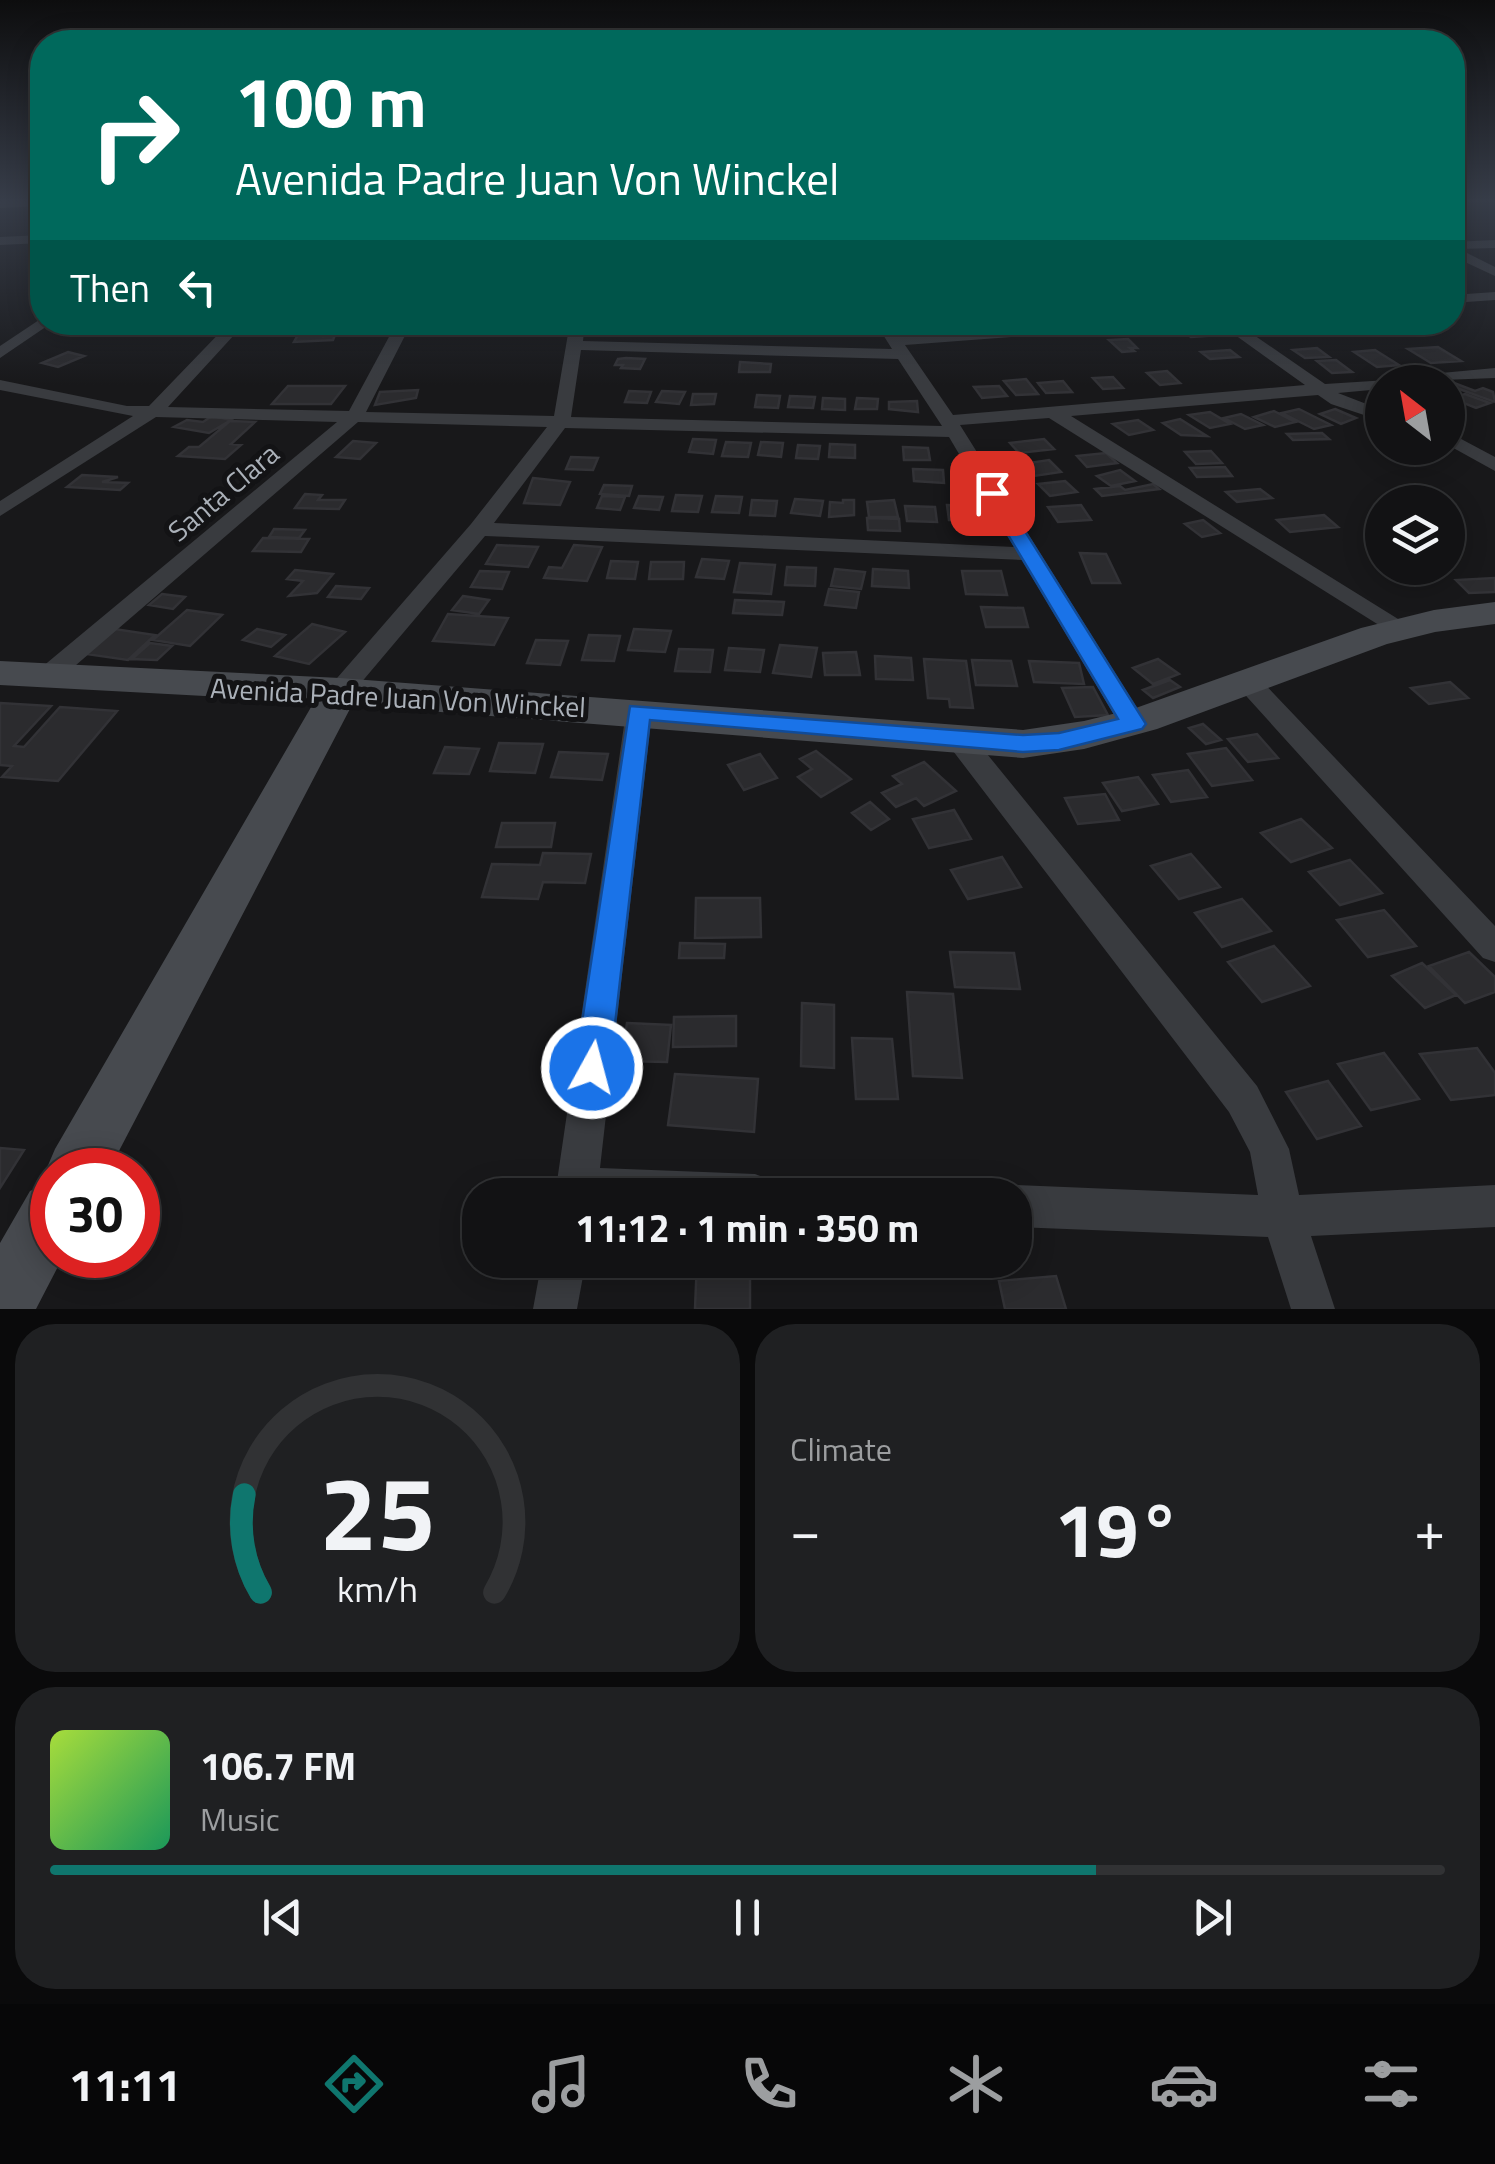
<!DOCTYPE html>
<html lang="en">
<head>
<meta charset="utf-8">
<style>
	:root { --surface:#121214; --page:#1f2022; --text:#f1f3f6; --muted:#9c9ea0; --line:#313234; --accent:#0f766e }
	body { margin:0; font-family:"Titillium Web",sans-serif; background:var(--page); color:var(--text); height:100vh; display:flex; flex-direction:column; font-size:38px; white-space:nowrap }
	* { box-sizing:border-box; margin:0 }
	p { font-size:32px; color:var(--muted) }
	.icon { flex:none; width:55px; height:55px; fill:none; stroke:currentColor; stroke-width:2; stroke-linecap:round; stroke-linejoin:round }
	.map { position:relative; height:1309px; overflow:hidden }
	.sheet { display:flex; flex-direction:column; gap:15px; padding:15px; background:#0a0a0b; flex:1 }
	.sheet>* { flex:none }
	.banner { position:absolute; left:30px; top:30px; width:1435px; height:305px; border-radius:40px; box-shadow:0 5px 25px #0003,0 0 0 2px var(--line); background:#00695c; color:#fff; overflow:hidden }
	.needle { width:65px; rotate:329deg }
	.fabs { position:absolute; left:1365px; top:365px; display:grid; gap:20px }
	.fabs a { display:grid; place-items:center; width:100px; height:100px; border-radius:50%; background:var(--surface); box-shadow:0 5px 25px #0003,0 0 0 2px var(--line); font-size:50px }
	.speed { position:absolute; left:30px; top:1148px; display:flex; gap:20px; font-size:50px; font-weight:700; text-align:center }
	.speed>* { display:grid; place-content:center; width:130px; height:130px; border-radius:50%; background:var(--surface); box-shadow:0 5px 25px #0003,0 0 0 2px var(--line); line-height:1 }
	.speed .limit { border:15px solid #d22; background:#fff; color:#111 }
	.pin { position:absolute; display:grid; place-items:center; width:85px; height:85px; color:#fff; margin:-42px; border-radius:20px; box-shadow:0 5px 15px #0006 }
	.me { position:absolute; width:110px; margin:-55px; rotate:7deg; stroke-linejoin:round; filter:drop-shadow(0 0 8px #0008) }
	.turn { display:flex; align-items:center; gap:35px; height:210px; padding:0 40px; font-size:45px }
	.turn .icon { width:130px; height:130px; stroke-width:2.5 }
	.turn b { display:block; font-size:70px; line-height:85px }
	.then { display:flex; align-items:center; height:95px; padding:0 40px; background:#0003; gap:20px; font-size:38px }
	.big { font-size:75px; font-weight:700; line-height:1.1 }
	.sheet .widget { flex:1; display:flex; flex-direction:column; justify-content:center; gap:15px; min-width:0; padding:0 35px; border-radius:40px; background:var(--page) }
	.sheet .dial { align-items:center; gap:0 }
	.dial svg { height:260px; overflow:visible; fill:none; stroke:var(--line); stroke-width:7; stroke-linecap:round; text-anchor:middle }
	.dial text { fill:var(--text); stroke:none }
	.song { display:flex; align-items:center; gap:30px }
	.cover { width:120px; height:120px; border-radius:15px; background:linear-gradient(135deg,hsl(80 70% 55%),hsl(150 70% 35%)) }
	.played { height:10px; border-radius:5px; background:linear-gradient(90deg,var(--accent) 75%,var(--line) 75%) }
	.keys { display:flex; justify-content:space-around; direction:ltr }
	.heat { display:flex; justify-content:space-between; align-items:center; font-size:55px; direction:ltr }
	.sheet .tiles { flex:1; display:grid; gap:15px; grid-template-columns:1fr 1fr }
	.widget:last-child { grid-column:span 2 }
	.trip { position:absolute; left:462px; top:1178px; width:570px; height:100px; border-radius:40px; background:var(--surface); box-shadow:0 5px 25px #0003,0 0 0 2px var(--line); font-weight:700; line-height:100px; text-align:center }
	.dock { display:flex; height:160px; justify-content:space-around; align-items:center; background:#070708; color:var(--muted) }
	.dock .icon { width:70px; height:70px }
	.dock .active { color:var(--accent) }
	.dock b { font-size:45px; color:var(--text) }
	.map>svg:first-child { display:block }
	.building { fill:#2b2b2e; stroke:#323236; stroke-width:2.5 }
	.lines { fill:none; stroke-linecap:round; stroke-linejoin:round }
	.street { fill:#393b3f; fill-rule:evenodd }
	.secondary { fill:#474a4f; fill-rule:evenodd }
	.route { fill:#1a73e8; stroke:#114b97; stroke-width:2.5 }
	.labels { text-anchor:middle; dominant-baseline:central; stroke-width:10; stroke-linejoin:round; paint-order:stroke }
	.street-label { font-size:28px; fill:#abb1b9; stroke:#131315 }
</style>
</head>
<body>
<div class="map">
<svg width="1495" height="1309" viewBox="0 0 1495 1309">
	<rect width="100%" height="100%" fill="#18181a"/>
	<!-- building -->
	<path class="building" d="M193 322 187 331 150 333 157 324Z
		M453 322H483L482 331 404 336 405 331 452 328Z
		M1290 323 1304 333 1269 335 1255 325Z
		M283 325 279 332 241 335 245 327Z
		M1210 328 1220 335 1191 337 1181 330Z
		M326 332 324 336 335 335 333 340 294 342 299 333Z
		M1128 339 1137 348H1130L1134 351 1122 352 1109 340Z
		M1438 347 1461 361 1431 363 1408 349Z
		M1317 348 1329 357 1305 358 1293 350Z
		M1230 350 1239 357 1210 359 1201 352Z
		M1375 350 1399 365 1377 367 1354 352Z
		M68 352 84 356 58 367 42 363Z
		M618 359 626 358 645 359 640 369 621 368 623 365H615Z
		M1336 360 1352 372 1332 373 1317 361Z
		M740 362 771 364 770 372H739Z
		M1167 371 1180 383 1160 385 1147 373Z
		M1113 377 1123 388 1103 389 1093 378Z
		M1026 379 1038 394 1016 395 1004 381Z
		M1063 381 1072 392 1046 393 1038 383Z
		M1454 383 1475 391 1483 388 1493 392 1495 402 1448 385Z
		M288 386H345L331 404H272Z
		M999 386 1007 396 982 398 974 387Z
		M418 390 416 398 375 405 380 392Z
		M629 391 651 392 647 403 625 402Z
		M662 391 685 392 679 404 656 402Z
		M693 394H716L714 404 691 405Z
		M1465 394 1490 403 1476 408 1451 398Z
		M757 395 780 396 778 408 755 407Z
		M790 396 815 397 813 408 788 407Z
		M823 398 845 399V410L822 409Z
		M857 398 878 399 877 409H855Z
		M917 401 918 412 889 409V402Z
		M1299 409 1331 425 1314 429 1282 413Z
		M1335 409 1356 418 1341 424 1320 414Z
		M1274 411 1295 422 1275 427 1254 417Z
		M1210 412 1230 424 1210 428 1189 415Z
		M1241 414 1263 425 1245 429 1224 418Z
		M212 416 231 420 209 433 174 427 187 420 203 422Z
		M1180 419 1207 436 1181 435 1163 423Z
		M1138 420 1153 430 1129 435 1113 424Z
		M230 421 255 422 231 444 241 445 225 459 178 456 189 447H199Z
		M1322 433 1329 439 1293 440 1287 434Z
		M693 439 716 440 713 454 689 452Z
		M1044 439 1054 449 1019 453 1010 443Z
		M353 441 376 443 360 459 336 457Z
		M726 442 751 443 748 457 722 456Z
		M761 442 783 443 781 457 758 455Z
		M830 444 855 445V458L829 457Z
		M798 445 820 446 818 459 796 458Z
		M903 447 928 448 930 460H904Z
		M1211 451 1222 463 1196 464 1185 452Z
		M1106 453 1117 463 1087 467 1077 456Z
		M571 457 598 458 593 470 566 469Z
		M1049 460 1061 472 1034 476 1022 464Z
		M1225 467 1232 476 1197 477 1190 468Z
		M913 469 943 470 944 483 914 481Z
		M1120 470 1135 481 1111 486 1097 476Z
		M82 475 118 477 102 482 128 483 120 490 67 487Z
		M533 478 570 482 560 505 524 503Z
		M1065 481 1077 492 1050 496 1038 484Z
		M1153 484 1159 489 1102 496 1095 489 1120 486 1125 490Z
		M604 485 632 486 629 496 600 494Z
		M1260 489 1272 498 1237 502 1226 492Z
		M305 494 322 495 318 500H345L339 509 295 508Z
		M676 495 702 496 698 512 672 511Z
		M602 496 625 497 620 510 597 508Z
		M639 496 663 497 659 510 634 508Z
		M716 496 742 497 739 513 712 512Z
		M795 499 823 501 820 516 791 513Z
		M752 500 777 501 775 516 750 515Z
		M843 500H854V515L829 517 830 502 843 503Z
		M894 500 898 517H869L867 502Z
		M947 505 986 507 989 521 949 520Z
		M1081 505 1091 520 1058 522 1048 507Z
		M905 506 935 507 937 522 907 521Z
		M1324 515 1338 527 1290 532 1277 520Z
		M867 518 899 519 900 531 868 530Z
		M1203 520 1220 533 1202 537 1185 524Z
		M274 529 305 530 299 538 269 537Z
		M263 538 309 539 301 552 253 551Z
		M497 545 538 547 528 567 486 564Z
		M574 545 602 547 587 581 544 578 549 567 562 568Z
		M1080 553 1106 554 1120 583H1092Z
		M702 559 729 561 724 579 696 577Z
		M611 561 638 562 635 579 607 578Z
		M651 562H684L683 579H649Z
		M740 563 775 565 771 594 734 592Z
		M787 567 816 568 815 586 785 585Z
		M835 569 865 572 861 589 831 586Z
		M873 569 908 571 909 588 872 586Z
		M295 570 333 574 317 593 289 596 303 581 287 579Z
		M480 571 509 572 502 589 471 587Z
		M962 571H1001L1007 595 966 594Z
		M1495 578V592L1469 593 1456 580Z
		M336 586 369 588 361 599 328 597Z
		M829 589 859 592 856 608 825 605Z
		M162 594 185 597 173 609 149 605Z
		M463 596 489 600 479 614 452 610Z
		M735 600 784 602 782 615 733 613Z
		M981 607 1023 608 1028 627H986Z
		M187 610 222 615 190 646 153 640Z
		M448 614 508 618 494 645 433 641Z
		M312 624 345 632 309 664 275 656Z
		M114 629 155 635 128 660 86 654Z
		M257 629 285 635 271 647 243 640Z
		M634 629 671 631 665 652 628 650Z
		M589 635 620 636 614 661 582 660Z
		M536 640 568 641 560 665 527 663Z
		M150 643 172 646 157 660 132 659Z
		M780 645 817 648 811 677 773 673Z
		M729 648 764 650 760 672 725 670Z
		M679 649 713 650 710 672 675 671Z
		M856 652 860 675H825L823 653Z
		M875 656 911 658 913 680 876 679Z
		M924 659 966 661 973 708 950 707 949 699 928 698Z
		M1158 659 1179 674 1153 684 1133 668Z
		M972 660 1011 661 1017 686 976 685Z
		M1029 661 1079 663 1084 684 1034 682Z
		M1170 680 1180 687 1153 698 1143 690Z
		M1450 682 1468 698 1429 704 1411 688Z
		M1093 687 1108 715 1075 717 1062 688Z
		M0 703 51 706 14 746 24 747 60 707 117 711 58 781 2 777 12 766 0 765Z
		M1203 724 1221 740 1206 744 1189 728Z
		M1257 734 1278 758 1248 762 1228 739Z
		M499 743 543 744 535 773 490 771Z
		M445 747 479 749 469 774 434 773Z
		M1226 748 1252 780 1212 786 1188 754Z
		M816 751 851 779 821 797 798 777 812 769 800 759Z
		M559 752 608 754 602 780 551 777Z
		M760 754 777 778 744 790 728 765Z
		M924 762 956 791 924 806 916 798 896 807 882 793 902 784 893 776Z
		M1188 770 1207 797 1171 802 1153 775Z
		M1138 777 1158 804 1122 811 1103 783Z
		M1105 794 1119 820 1078 824 1065 798Z
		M870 802 889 819 871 830 852 813Z
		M954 810 971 839 929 848 913 819Z
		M1301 819 1332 848 1291 862 1261 833Z
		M502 823H555L551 847H496Z
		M543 853 591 854 585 883 543 882 538 899 482 897 492 864 540 865Z
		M1191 854 1220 887 1179 899 1151 866Z
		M1002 857 1021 887 968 899 951 870Z
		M1350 860 1382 893 1340 905 1309 872Z
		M696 898H760L761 937 695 938Z
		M1242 899 1271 931 1222 947 1195 913Z
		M1384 910 1416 946 1368 957 1337 920Z
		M680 943 725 944 724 958H679Z
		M1274 946 1310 986 1262 1002 1228 962Z
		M950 952 1014 953 1020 989 955 987Z
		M1469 952 1495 977V992L1465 1003 1429 966Z
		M1422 963 1456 995 1425 1008 1392 976Z
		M907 992 953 994 962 1078 913 1076Z
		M802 1003 834 1005V1068L801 1066Z
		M736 1016V1046L673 1047 674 1017Z
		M627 1023 671 1025 667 1062 621 1061Z
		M852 1038 892 1039 898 1099H856Z
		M1477 1048 1495 1073V1095L1451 1100 1420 1054Z
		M1384 1053 1419 1099 1371 1110 1338 1064Z
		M675 1074 758 1079 754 1132 668 1125Z
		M1328 1081 1361 1126 1317 1139 1286 1092Z
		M0 1148 24 1150 0 1188Z
		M697 1260H750V1309H695Z
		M1056 1276 1066 1309H1005L999 1281Z"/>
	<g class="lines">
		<!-- street -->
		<path class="street" d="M0 202H42V206L0 208Z
			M42 235V243L0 245V237Z
			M1495 240V248L1459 249 1495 267V276L1452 256V242Z
			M1495 292V300L1452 303V295Z
			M42 318V322H53L0 358V346Z
			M230 322H246L168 407 349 411 397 322H412L366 412 554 416 570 322H585L583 341 892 349 875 322H890L899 336 1079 322H1152L1145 327 905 345 953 415 1305 385 1217 322H1235L1325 384 1388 380 1382 382V389L1338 393 1382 410V421L1331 404 1318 395 1071 416 1411 627 1408 632H1390L1049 418 960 425 1147 724 1143 730H1123L1022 560 485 536 349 697 340 699 327 691 331 685 471 524 547 427 358 422 54 684H36L32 678 36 672 337 422 156 417 0 516V501L133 416 0 390V380L127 406H149ZM581 350 898 359 942 426 571 417ZM565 428 949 437 1014 547 494 523Z
			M1495 368V378L1390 382 1398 377Z
			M1448 432 1495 457V471L1448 445Z
			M1247 673 1256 675 1495 926V962L1483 958 1238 687 1234 681Z
			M639 703 648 706 652 712 600 1168 755 1174 770 1180 776 1195H555L626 712 630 706Z
			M960 731 970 733 1257 1086 1289 1149 1299 1195 1495 1185V1227L1311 1236 1335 1309H1291L1268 1237 1015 1227V1195H999L1015 1185 1258 1195 1250 1152 1229 1112 950 747 946 740 950 733Z
			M542 1260H586L577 1309H533Z"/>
		<!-- secondary -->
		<path class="secondary" d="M1495 602V624L1435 632 1387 644 1157 729 1084 749 1023 758 352 705 109 1170H52V1255H64L36 1309H0V1243L30 1191 51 1182 46 1170 55 1149 314 702 0 685V661L340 678 1023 730 1084 721 1133 709 1361 628 1434 610Z"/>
	</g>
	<!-- sky -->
	<linearGradient id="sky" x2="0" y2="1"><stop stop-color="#0d0d0e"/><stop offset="0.52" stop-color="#373d49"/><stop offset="1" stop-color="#373d49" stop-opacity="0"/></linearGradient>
	<rect width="1495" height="385" fill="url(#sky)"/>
	<!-- route -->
	<path class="route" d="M992 487 1001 493 1146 724 1142 729 1059 750 1023 752 650 720 610 1068 605 1080 592 1084 580 1080 575 1068 630 706 1023 735 1059 733 1118 719 983 493Z"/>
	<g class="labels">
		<!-- street labels -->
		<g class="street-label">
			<text transform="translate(223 492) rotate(-40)">Santa Clara</text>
			<text transform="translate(398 697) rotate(3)">Avenida Padre Juan Von Winckel</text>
		</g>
	</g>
</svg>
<div class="fabs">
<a><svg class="needle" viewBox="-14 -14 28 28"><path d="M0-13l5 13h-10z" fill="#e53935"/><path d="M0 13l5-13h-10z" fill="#9c9ea0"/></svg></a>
<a><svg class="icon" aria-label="layers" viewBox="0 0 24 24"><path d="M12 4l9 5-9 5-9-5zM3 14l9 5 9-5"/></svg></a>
</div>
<div class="speed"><div class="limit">30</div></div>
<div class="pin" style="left:992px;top:493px;background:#d93025"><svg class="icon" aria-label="arrive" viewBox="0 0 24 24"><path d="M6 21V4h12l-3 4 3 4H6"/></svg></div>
<svg class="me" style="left:592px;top:1068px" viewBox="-20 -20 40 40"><circle r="17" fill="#1a73e8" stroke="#fff" stroke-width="3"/><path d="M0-11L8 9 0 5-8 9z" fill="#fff"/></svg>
<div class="trip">11:12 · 1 min · 350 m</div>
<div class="banner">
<div class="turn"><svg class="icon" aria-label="right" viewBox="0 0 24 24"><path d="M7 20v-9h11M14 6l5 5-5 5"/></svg><div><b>100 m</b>Avenida Padre Juan Von Winckel</div></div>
<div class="then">Then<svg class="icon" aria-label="left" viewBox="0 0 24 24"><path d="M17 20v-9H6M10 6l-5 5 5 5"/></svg></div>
</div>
</div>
<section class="sheet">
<div class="tiles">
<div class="widget dial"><svg viewBox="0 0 100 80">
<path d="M14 69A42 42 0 1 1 86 69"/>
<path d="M14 69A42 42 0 0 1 9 39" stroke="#0f766e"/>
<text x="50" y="56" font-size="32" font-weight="700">25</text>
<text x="50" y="72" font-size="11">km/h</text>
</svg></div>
<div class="widget"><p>Climate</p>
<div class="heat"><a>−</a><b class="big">19°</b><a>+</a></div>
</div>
<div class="widget">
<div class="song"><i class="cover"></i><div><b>106.7 FM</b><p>Music</p></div></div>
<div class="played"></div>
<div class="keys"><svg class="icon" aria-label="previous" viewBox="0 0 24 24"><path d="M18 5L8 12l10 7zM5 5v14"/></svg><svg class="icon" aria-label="pause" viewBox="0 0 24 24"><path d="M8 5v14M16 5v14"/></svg><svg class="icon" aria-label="next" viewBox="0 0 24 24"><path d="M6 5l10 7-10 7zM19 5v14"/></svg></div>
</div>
</div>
</section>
<nav class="dock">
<b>11:11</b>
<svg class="icon active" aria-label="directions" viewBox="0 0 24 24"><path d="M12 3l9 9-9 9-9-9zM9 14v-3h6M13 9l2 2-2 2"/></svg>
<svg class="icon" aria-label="music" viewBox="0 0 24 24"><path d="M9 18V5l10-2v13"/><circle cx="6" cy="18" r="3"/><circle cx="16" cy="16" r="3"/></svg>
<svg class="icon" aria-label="phone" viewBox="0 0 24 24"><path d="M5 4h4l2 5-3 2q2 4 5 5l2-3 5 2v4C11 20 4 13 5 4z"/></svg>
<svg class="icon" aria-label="climate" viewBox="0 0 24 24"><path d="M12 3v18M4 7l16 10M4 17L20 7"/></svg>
<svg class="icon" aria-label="car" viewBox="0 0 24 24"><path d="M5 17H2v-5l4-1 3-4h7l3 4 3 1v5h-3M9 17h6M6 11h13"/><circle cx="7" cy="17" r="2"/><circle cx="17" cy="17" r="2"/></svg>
<svg class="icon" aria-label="filters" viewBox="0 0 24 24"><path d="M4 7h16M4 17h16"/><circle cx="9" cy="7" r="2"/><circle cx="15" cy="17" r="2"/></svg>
</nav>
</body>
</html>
